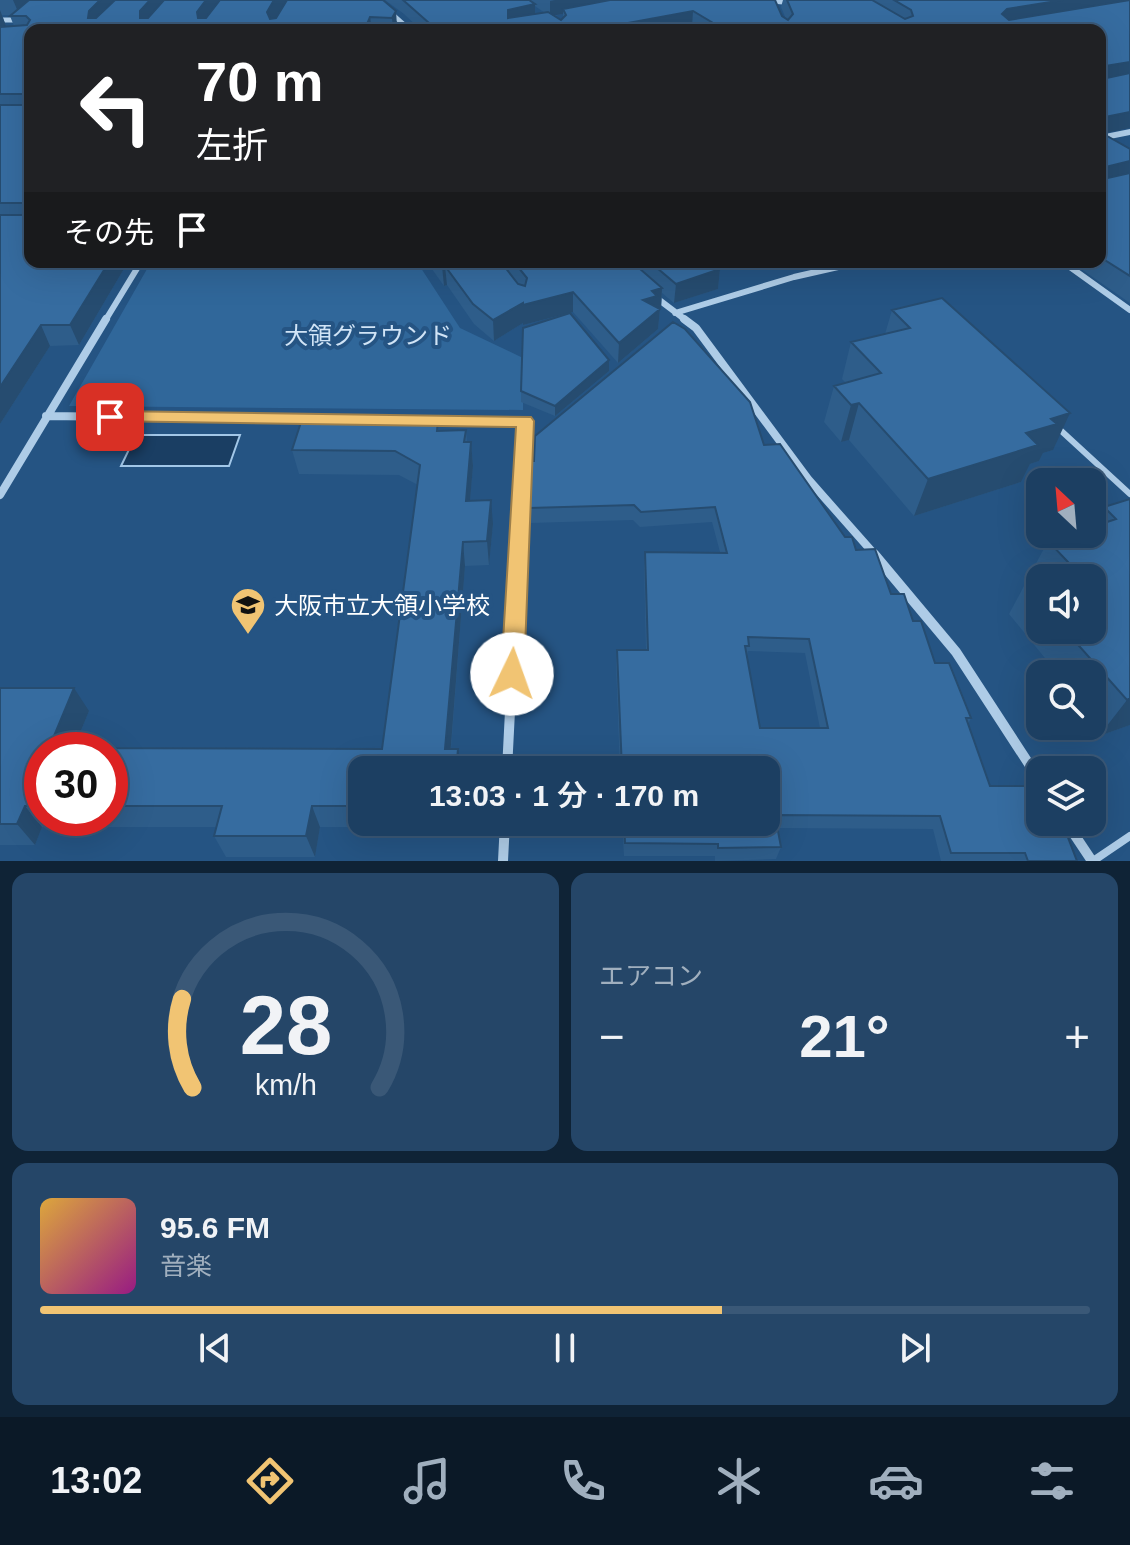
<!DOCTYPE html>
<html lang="ja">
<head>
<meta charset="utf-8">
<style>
	:root { --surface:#1c3f62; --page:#254668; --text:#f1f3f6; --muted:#a0afbe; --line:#3a5877; --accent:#f1c473 }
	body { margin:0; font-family:Helvetica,"Noto Sans JP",sans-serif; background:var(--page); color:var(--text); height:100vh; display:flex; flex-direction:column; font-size:30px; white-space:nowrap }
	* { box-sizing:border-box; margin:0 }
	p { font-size:26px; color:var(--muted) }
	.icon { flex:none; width:44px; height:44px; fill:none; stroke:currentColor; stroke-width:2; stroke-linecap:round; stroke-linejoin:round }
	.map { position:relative; height:861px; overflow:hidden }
	.sheet { display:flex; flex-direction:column; gap:12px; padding:12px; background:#0f2336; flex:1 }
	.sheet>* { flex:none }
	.banner { position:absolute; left:24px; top:24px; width:1082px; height:244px; border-radius:16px; box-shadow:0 8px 32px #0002,0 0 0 2px var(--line); background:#202124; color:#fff; overflow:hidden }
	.needle { width:52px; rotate:334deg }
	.fabs { position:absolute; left:1026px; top:468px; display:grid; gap:16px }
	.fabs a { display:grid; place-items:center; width:80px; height:80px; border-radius:16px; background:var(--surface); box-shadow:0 8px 32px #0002,0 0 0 2px var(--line); font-size:40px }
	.speed { position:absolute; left:24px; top:732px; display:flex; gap:16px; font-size:40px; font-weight:700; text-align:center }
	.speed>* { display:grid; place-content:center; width:104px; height:104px; border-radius:50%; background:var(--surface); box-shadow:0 8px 32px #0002,0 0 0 2px var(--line); line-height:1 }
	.speed .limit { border:12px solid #d22; background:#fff; color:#111 }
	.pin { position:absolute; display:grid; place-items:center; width:68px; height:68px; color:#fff; margin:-34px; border-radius:16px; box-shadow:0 4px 12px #0006 }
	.me { position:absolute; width:88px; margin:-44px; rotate:3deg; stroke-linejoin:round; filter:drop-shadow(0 0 6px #0008) }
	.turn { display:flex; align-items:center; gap:28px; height:168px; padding:0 40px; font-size:36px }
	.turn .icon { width:104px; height:104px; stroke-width:2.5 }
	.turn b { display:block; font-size:56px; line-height:68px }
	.then { display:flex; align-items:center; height:76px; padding:0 40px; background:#0003; gap:16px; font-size:30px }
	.big { font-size:60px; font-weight:600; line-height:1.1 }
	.sheet .card { flex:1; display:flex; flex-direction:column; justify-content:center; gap:12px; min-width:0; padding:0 28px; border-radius:16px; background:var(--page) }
	.sheet .dial { align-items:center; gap:0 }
	.dial svg { height:208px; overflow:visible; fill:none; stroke:var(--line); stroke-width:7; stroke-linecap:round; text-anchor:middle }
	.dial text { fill:var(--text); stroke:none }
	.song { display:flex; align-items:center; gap:24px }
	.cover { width:96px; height:96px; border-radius:12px; background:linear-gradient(135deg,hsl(40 70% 55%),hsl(310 70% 35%)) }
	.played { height:8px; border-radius:4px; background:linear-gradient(90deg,var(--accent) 65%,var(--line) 65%) }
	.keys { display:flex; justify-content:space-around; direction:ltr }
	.heat { display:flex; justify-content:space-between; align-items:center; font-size:44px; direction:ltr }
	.sheet .tiles { flex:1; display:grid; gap:12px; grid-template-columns:1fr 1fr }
	.card:last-child { grid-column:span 2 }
	.trip { position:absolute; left:348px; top:756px; width:432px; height:80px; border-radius:16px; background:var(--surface); box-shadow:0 8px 32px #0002,0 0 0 2px var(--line); font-weight:600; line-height:80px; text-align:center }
	.tab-bar { display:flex; height:128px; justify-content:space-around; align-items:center; background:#0b1927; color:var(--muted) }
	.tab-bar .icon { width:56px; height:56px }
	.tab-bar .active { color:var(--accent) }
	.tab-bar b { font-size:36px; color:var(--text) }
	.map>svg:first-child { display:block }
	.green { fill:#30679a }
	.water { fill:#1a3e63; stroke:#a2c7e8; stroke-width:2 }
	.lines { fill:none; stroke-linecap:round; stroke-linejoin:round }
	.service-far1 { stroke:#aecce7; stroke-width:6 }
	.service { stroke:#aecce7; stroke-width:8 }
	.minor-far3 { stroke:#aecce7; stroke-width:5 }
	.minor-far2 { stroke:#aecce7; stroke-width:6 }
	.minor-far1 { stroke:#aecce7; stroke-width:8 }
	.minor { stroke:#aecce7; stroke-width:10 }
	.tertiary { fill:#aecce7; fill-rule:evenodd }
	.wall { fill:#2e5d8a; fill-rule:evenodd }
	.shaded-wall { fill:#264c70 }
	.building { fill:#366ca0; stroke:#264c70; stroke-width:2; fill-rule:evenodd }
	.route { fill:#f1c473; stroke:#9d7f4b; stroke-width:2 }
	.labels { text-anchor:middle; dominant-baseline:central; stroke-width:8; stroke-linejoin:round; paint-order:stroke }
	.park-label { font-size:24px; fill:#d1e4f6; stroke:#255483 }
	.poi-label { font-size:24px; fill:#fff; stroke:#255483; text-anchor:start }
</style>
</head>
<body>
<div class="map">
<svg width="1130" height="861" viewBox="0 0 1130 861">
	<rect width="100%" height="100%" fill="#255483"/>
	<!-- green -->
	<path class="green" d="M151 262H417L460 328 523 358V410L69 406Z"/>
	<!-- water -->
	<path class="water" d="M136 435H240L229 466H121Z"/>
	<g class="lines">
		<!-- service-far1 -->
		<path class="service-far1" d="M1057 427 1130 494"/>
		<!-- service -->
		<path class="service" d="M1093 861 1130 836"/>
		<!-- minor-far3 -->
		<path class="minor-far3" d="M376 0 410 30
			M762 0 793 3
			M0 20H19"/>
		<!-- minor-far2 -->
		<path class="minor-far2" d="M1063 262 1130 310
			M654 296 687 321
			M675 313 794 277 860 262
			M105 321 141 262"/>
		<!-- minor-far1 -->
		<path class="minor-far1" d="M684 319 696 328 808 479 876 556
			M46 416 310 419
			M431 420 525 421 518 556
			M0 495 106 319"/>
		<!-- minor -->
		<path class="minor" d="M874 554 956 652 1040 781
			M507 770 518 554
			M1066 822 1092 861
			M503 861 505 822"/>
		<!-- tertiary -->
		<path class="tertiary" d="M1130 129V135L1100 141V135Z"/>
	</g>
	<!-- wall -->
	<path class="wall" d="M0 0H383L397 26 396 30H30V262H128L79 345 50 346 0 424ZM2 15H11L10 16 14 26 5 27 6 26Z
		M385 0H775L782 16 786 19 781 7 783 0H1130L1103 133 1130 149V303L1071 262H1100V30H697L692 27 676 30H421L404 14ZM535 6 545 13 535 14ZM563 14V18L561 20 554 16Z
		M427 262H712L720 269 718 289 674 303 662 293 661 308H659L660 309 658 329 618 363 573 312 523 325V323L494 341 474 324 447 285 444 286Z
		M729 262H780L758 267Z
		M892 310 1053 450 1043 453 1039 461 1030 464 1021 482 914 516 849 440 841 442 824 422 834 386 845 382 842 379 851 342 885 334Z
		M609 360V371L555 416 521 402V391Z
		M466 430 467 442H471L473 466 470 501 493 524 489 565 465 566 451 749 362 770V822H457V827H320L315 857H226L214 836 217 827H42L35 845H0V688L89 711 74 748 382 749 418 485 399 475 299 474 292 450 440 431ZM42 750H110V818H42Z
		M764 445 856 550 913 621 935 663 971 718 968 724 990 786 1077 861H941L933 829 778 828 781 847 776 859 715 861V856H624L622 822H766V770H620L616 664 617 650H646L644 567 645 552H720L712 522 640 527 633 520 530 523 529 508ZM748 651 805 653 820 728H760L747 656Z
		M1130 499V725L1099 736 1091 726H1092V674H1050L1053 668 1009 614 1048 541 1094 526 1104 507ZM1040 578 1092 630H1040Z"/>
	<!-- shaded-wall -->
	<path class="shaded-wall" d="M13 0H36L19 14Z
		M100 0H116L94 26 88 18 89 11Z
		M150 0H167L144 27 140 18V11Z
		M206 0H221L201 27 197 12Z
		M274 0H287L270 28 267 12Z
		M555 0H629L563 9V14L550 16V1Z
		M1063 0H1130L998 30 1002 14 1007 9Z
		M535 4V20L508 30V10Z
		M0 10 6 26 0 31Z
		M396 11 397 26 396 30H393L392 18Z
		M693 11 692 27 676 30H590Z
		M370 17 372 30H366L365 29Z
		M1130 62V76L1100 83 1106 66Z
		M1130 112V128L1100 134V118Z
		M1130 161V177L1100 185V177L1106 167Z
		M109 262H128L79 345 70 325Z
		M759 262H780L758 267Z
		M442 266H445L447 285 444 286Z
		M720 269 718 289 674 303 676 284Z
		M662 288 661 308 656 309H660L658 329 618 363 619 343 643 300 652 291Z
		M573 292V312L523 325V323L494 341 493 320 523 303Z
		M41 325 50 346 0 424V387Z
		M609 360V371L555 416V406Z
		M859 403 849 440 841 442 851 405Z
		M1070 413 1053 450 1043 453 1039 461 1030 464 1021 482 914 516 928 479 1051 419Z
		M471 442 473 466 468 524 466 501Z
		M491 500 493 524 489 565 487 541Z
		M463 542 465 566 449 770 445 749Z
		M74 688 89 711 73 750 49 748Z
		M1130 698V725L1099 736 1127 700Z
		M458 749 461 770H456Z
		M25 806 42 827 35 845 17 824Z
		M312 806 320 827 315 857 306 836Z"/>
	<!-- building -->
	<path class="building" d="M29 0H100L89 11 88 18H96L115 0H150L140 11V18H148L164 0H206L197 12 198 18H206L220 0H274L267 12 270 19 276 18 287 0H383L396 11 392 18 370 17 365 29 345 28 344 30H30V262H109L70 325H41L0 387V215H22L28 210 23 203H0V105H23L29 100 24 94H0V27L27 25 30 20 26 16H10Z
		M403 0H529L535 4 508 10V18L548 12 561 20 566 15 563 9 610 0H775L782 16 788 20 793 14 787 0H872L905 19 913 16 911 10 894 0H1063L1007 9 1002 14 1009 20 1130 0V62L1106 66 1104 75 1107 78 1130 73V112L1100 118V30H725L693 11 590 30H437Z
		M1100 132 1130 149V161L1106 167 1102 173 1108 178 1130 173V276L1100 257Z
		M439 262H501L518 284 525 286 527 278 514 262H632L662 288 652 291 657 296 643 300 660 309 619 343 573 292 523 305V303L493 320 473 304 445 266H442Z
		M650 262H712L720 269 676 284Z
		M942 298 1070 413 1051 419 1057 424 1026 433 1038 445 928 479 859 403 851 405 834 386 881 373 851 342 910 328 892 310Z
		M570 313 609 360 555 406 521 391 523 328Z
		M673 322 685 329 750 402 764 445 780 444 845 537H852L856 550 875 549 891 594H904L913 621H921L935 663H949L971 718H966L990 786H1040V822H1062L1077 861H1028L1025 853H951L940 816 775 815 781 847 718 848V844L625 843 624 822H766V770H622L617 650H648L645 552 727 553 715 507 641 512 634 505 529 508 530 461H534L535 436ZM748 637 809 639 828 728H760L745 646H749Z
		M302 419 438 420 437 431 466 430 464 442H471L466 501 491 500 487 541 463 542 445 749H458L456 770H362V806H312L306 836H214L222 806H110V750H42V806H25L17 824H0V688H74L49 748 382 749 420 465 395 451 292 450Z
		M1130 499V698L1127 700 1072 638 1081 635 1077 630H1092V578H1040V588L1029 576 1069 563 1048 541 1069 534H1092V527L1116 519 1104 507Z"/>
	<!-- route -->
	<path class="route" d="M110 411 531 417 534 421 524 674 520 682 512 684 504 682 501 674 516 427 104 421 101 417 104 413Z"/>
	<!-- icons -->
	<defs>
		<g id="school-pin" transform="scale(1.8)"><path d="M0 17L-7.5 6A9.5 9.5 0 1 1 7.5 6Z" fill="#f1c473" stroke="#255483"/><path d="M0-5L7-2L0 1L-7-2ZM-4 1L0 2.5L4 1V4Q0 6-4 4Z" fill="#111"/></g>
	</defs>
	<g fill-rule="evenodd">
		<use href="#school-pin" x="248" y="605"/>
	</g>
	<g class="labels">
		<!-- park labels -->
		<g class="park-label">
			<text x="368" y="335">大領グラウンド</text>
		</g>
		<!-- poi labels -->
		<g class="poi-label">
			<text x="274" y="605">大阪市立大領小学校</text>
		</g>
	</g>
</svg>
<div class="fabs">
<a><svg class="needle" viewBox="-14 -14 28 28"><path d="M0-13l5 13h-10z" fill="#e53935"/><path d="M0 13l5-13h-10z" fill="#a0afbe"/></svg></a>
<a><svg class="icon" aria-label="sound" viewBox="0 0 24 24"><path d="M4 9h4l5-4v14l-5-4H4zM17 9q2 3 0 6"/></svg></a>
<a><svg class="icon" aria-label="search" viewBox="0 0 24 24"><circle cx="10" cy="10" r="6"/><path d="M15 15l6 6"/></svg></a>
<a><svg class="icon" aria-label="layers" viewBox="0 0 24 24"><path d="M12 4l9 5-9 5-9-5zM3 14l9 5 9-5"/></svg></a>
</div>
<div class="speed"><div class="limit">30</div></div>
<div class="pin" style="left:110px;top:417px;background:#d93025"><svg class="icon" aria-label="arrive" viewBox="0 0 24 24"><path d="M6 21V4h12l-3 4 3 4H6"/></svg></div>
<svg class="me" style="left:512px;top:674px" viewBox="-20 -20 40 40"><circle r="19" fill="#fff"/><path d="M0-13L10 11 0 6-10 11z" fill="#f1c473"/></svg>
<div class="trip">13:03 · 1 分 · 170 m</div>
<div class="banner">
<div class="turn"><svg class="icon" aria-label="left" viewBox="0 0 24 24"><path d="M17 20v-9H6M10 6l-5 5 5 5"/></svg><div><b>70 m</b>左折</div></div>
<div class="then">その先<svg class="icon" aria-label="arrive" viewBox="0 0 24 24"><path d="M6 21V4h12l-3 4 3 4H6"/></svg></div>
</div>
</div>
<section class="sheet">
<div class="tiles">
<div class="card dial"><svg viewBox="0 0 100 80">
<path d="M14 69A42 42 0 1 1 86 69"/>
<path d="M14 69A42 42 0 0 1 10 35" stroke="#f1c473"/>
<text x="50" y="56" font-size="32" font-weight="700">28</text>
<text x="50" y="72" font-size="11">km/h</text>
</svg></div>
<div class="card"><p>エアコン</p>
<div class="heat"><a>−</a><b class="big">21°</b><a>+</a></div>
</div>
<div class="card">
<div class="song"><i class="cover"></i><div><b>95.6 FM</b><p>音楽</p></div></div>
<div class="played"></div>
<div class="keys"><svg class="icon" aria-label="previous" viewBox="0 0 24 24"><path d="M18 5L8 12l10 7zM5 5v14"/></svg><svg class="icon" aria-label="pause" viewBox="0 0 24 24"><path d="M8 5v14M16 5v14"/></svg><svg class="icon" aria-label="next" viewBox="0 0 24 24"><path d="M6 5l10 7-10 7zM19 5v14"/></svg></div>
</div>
</div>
</section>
<nav class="tab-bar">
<b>13:02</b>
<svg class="icon active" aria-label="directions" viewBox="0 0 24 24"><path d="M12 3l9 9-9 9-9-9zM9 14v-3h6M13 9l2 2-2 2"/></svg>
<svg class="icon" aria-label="music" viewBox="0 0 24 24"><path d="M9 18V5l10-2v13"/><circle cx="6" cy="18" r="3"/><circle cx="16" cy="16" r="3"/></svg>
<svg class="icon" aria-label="phone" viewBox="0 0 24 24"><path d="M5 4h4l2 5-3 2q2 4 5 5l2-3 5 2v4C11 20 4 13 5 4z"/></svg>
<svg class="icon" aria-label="climate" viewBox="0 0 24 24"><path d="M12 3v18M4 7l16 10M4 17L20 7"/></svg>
<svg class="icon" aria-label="car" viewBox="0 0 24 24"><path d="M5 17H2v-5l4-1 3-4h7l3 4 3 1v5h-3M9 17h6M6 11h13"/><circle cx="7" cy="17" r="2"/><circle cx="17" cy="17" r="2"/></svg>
<svg class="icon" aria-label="filters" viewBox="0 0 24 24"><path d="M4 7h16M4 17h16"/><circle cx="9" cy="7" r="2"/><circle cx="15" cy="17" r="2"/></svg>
</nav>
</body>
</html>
